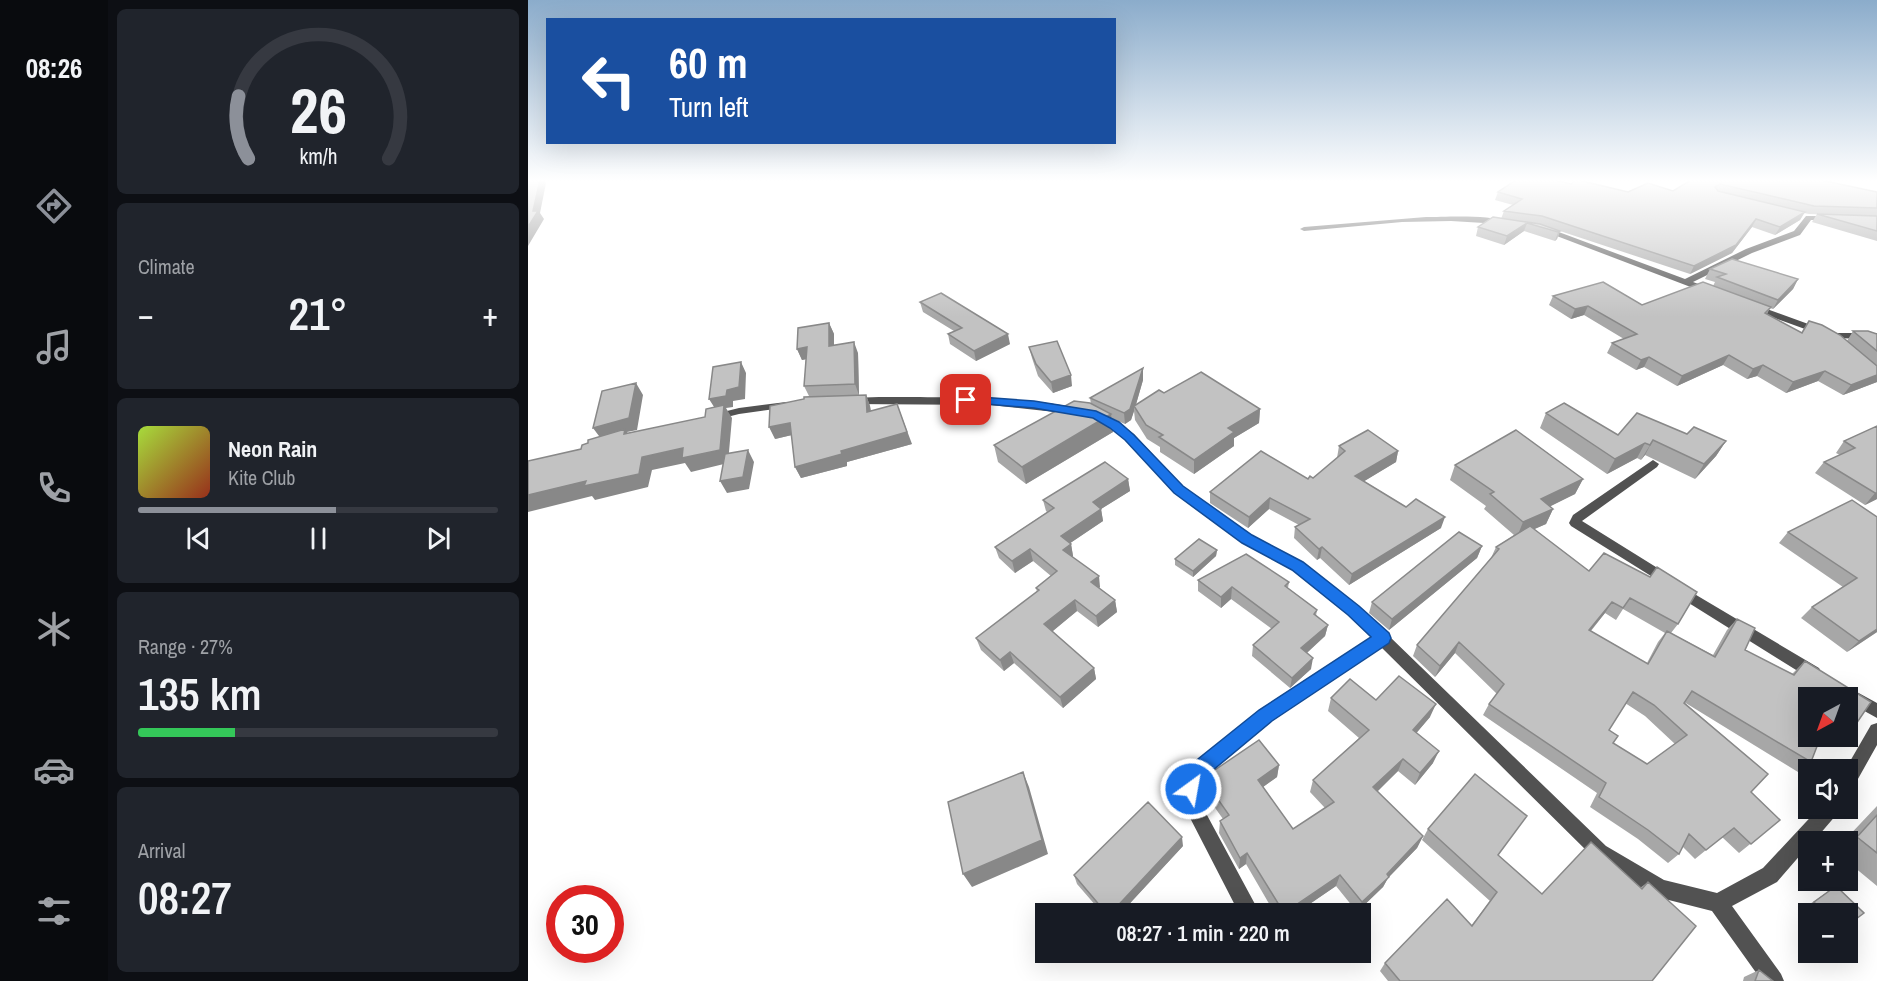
<!DOCTYPE html>
<html lang="en">
<head>
<meta charset="utf-8">
<style>
	:root { --surface:#171b24; --page:#20242c; --text:#f1f3f6; --muted:#9ea1a6; --line:#363941; --accent:#8c9099 }
	body { margin:0; font-family:"Archivo Narrow",sans-serif; background:var(--page); color:var(--text); height:100vh; display:flex; flex-direction:column; font-size:22px; white-space:nowrap }
	* { box-sizing:border-box; margin:0 }
	p { font-size:20px; color:var(--muted) }
	.icon { flex:none; width:33px; height:33px; fill:none; stroke:currentColor; stroke-width:2; stroke-linecap:round; stroke-linejoin:round }
	.map { position:relative; flex:1; overflow:hidden }
	.drawer { display:flex; flex-direction:column; gap:9px; padding:9px; background:#0d0f14; width:420px }
	.drawer>* { flex:none }
	.top-card { position:absolute; left:18px; top:18px; width:570px; height:126px; border-radius:0px; box-shadow:0 6px 24px #0002; background:#1a4fa0; color:#fff; overflow:hidden }
	.needle { width:39px; rotate:221deg }
	.tools { position:absolute; left:1270px; top:687px; display:grid; gap:12px }
	.tools a { display:grid; place-items:center; width:60px; height:60px; border-radius:0px; background:var(--surface); box-shadow:0 6px 24px #0002; font-size:30px }
	.speed { position:absolute; left:18px; top:885px; display:flex; gap:12px; font-size:30px; font-weight:700; text-align:center }
	.speed>* { display:grid; place-content:center; width:78px; height:78px; border-radius:50%; background:var(--surface); box-shadow:0 6px 24px #0002; line-height:1 }
	.speed .limit { border:9px solid #d22; background:#fff; color:#111 }
	.pin { position:absolute; display:grid; place-items:center; width:51px; height:51px; color:#fff; margin:-26px; border-radius:12px; box-shadow:0 3px 9px #0006 }
	.me { position:absolute; width:66px; margin:-33px; rotate:32deg; stroke-linejoin:round; filter:drop-shadow(0 0 4px #0008) }
	.turn { display:flex; align-items:center; gap:21px; height:126px; padding:0 24px; font-size:27px }
	.turn .icon { width:78px; height:78px; stroke-width:2.5 }
	.turn b { display:block; font-size:42px; line-height:51px }
	.big { font-size:45px; font-weight:600; line-height:1.1 }
	.drawer .tile { flex:1; display:flex; flex-direction:column; justify-content:center; gap:9px; min-width:0; padding:0 21px; border-radius:9px; background:var(--page) }
	.drawer .dial { align-items:center; gap:0 }
	.dial svg { height:156px; overflow:visible; fill:none; stroke:var(--line); stroke-width:7; stroke-linecap:round; text-anchor:middle }
	.dial text { fill:var(--text); stroke:none }
	.song { display:flex; align-items:center; gap:18px }
	.cover { width:72px; height:72px; border-radius:9px; background:linear-gradient(135deg,hsl(80 70% 55%),hsl(10 70% 35%)) }
	.played { height:6px; border-radius:3px; background:linear-gradient(90deg,var(--accent) 55%,var(--line) 55%) }
	.keys { display:flex; justify-content:space-around; direction:ltr }
	.heat { display:flex; justify-content:space-between; align-items:center; font-size:33px; direction:ltr }
	.charge { height:9px; border-radius:4px; background:linear-gradient(90deg,#34c759 27%,var(--line) 0) }
	.trip { position:absolute; left:507px; top:903px; width:336px; height:60px; border-radius:0px; background:var(--surface); box-shadow:0 6px 24px #0002; font-weight:600; line-height:60px; text-align:center }
	main { display:flex; flex:1; min-height:0 }
	.tabs { display:flex; flex-direction:column; width:108px; justify-content:space-around; align-items:center; background:#090b0e; color:var(--muted) }
	.tabs .icon { width:42px; height:42px }
	.tabs .current { color:var(--accent) }
	.tabs b { font-size:27px; color:var(--text) }
	.map>svg:first-child { display:block }
	.lines { fill:none; stroke-linecap:round; stroke-linejoin:round }
	.minor { fill:#525252; fill-rule:evenodd }
	.wall { fill:#a7a7a7; fill-rule:evenodd }
	.shaded-wall { fill:#888 }
	.building { fill:#c2c2c2; stroke:#888; stroke-width:1.5; fill-rule:evenodd }
	.route { fill:#1a73e8; stroke:#114b97; stroke-width:1.5 }
</style>
</head>
<body>
<main>
<nav class="tabs">
<b>08:26</b>
<svg class="icon current" aria-label="directions" viewBox="0 0 24 24"><path d="M12 3l9 9-9 9-9-9zM9 14v-3h6M13 9l2 2-2 2"/></svg>
<svg class="icon" aria-label="music" viewBox="0 0 24 24"><path d="M9 18V5l10-2v13"/><circle cx="6" cy="18" r="3"/><circle cx="16" cy="16" r="3"/></svg>
<svg class="icon" aria-label="phone" viewBox="0 0 24 24"><path d="M5 4h4l2 5-3 2q2 4 5 5l2-3 5 2v4C11 20 4 13 5 4z"/></svg>
<svg class="icon" aria-label="climate" viewBox="0 0 24 24"><path d="M12 3v18M4 7l16 10M4 17L20 7"/></svg>
<svg class="icon" aria-label="car" viewBox="0 0 24 24"><path d="M5 17H2v-5l4-1 3-4h7l3 4 3 1v5h-3M9 17h6M6 11h13"/><circle cx="7" cy="17" r="2"/><circle cx="17" cy="17" r="2"/></svg>
<svg class="icon" aria-label="filters" viewBox="0 0 24 24"><path d="M4 7h16M4 17h16"/><circle cx="9" cy="7" r="2"/><circle cx="15" cy="17" r="2"/></svg>
</nav>
<section class="drawer">
<div class="tile dial"><svg viewBox="0 0 100 80">
<path d="M14 69A42 42 0 1 1 86 69"/>
<path d="M14 69A42 42 0 0 1 9 37" stroke="#8c9099"/>
<text x="50" y="56" font-size="32" font-weight="700">26</text>
<text x="50" y="72" font-size="11">km/h</text>
</svg></div>
<div class="tile"><p>Climate</p>
<div class="heat"><a>−</a><b class="big">21°</b><a>+</a></div>
</div>
<div class="tile">
<div class="song"><i class="cover"></i><div><b>Neon Rain</b><p>Kite Club</p></div></div>
<div class="played"></div>
<div class="keys"><svg class="icon" aria-label="previous" viewBox="0 0 24 24"><path d="M18 5L8 12l10 7zM5 5v14"/></svg><svg class="icon" aria-label="pause" viewBox="0 0 24 24"><path d="M8 5v14M16 5v14"/></svg><svg class="icon" aria-label="next" viewBox="0 0 24 24"><path d="M6 5l10 7-10 7zM19 5v14"/></svg></div>
</div>
<div class="tile"><p>Range · 27%</p><b class="big">135 km</b><div class="charge"></div></div>
<div class="tile"><p>Arrival</p><b class="big">08:27</b></div>
</section>
<div class="map">
<svg width="1349" height="981" viewBox="0 0 1349 981">
	<rect width="100%" height="100%" fill="#fff"/>
	<g class="lines">
		<!-- minor -->
		<path class="minor" d="M1278 216H1303L1307 218 1303 220H1283L1272 235 1224 253 1165 282 1184 289 1185 291 1181 294 1013 230 1020 228 1157 279 1218 249 1266 231Z
			M898 217C916 217 963 214 977 222L973 224 923 221 874 222 776 231 772 229 776 227Z
			M1225 304 1294 329 1296 331 1291 334 1288 333 1222 309 1221 307Z
			M1302 333H1349V339L1299 338V334Z
			M351 397C382 397 532 396 550 411L545 414 462 405 323 404 318 401 323 398Z
			M258 402 262 403 263 405 262 407 211 414 187 420 182 417 183 415 211 408Z
			M571 413 591 423 606 434 654 486 724 536 775 562 830 606 1078 846 1136 880 1189 893 1235 868 1291 808H1311L1309 814 1285 842H1281V845L1249 882 1204 906 1253 974 1256 981H1234L1184 911 1125 896 1066 858 853 647 744 721 678 776 672 789 673 804 728 906 725 913H711L659 812 654 789 657 783 666 764 732 711 844 638 820 614 765 570 714 542 646 492 598 440 583 427 567 418 566 416Z
			M1125 460 1131 464 1129 467 1054 521 1144 577 1146 581 1144 585 1139 586 1043 526 1041 523 1045 515Z
			M1153 586 1291 668 1294 673 1291 678 1286 680 1281 678 1148 595 1146 591 1148 587Z
			M1327 691 1349 703V718L1322 703 1319 698 1322 693Z
			M1349 723V745L1326 786 1320 788V770H1317L1343 725Z"/>
	</g>
	<!-- wall -->
	<path class="wall" d="M1163 180 1349 192V216L1281 214 1276 213 1272 220 1247 235 1224 227 1204 253 1162 274 1032 231 1029 239 1027 241 996 231 976 245 948 236 950 227 973 219 976 211 985 205 967 200 970 192 1043 184 1100 192 1145 191Z
		M1289 214 1349 216V241L1284 222Z
		M1182 269 1270 279 1265 289 1245 309 1242 308 1239 314 1273 333 1281 321 1319 341 1325 331 1349 334V382L1315 395 1290 381 1258 393 1229 376 1219 379 1195 365 1149 386 1116 367 1108 370 1079 353 1084 343 1096 339 1056 315 1043 319 1021 305 1025 296 1114 305 1185 286 1187 282 1177 279Z
		M392 302 482 344 448 361 422 344 420 334 426 331 395 312Z
		M301 323 306 334V345L330 353 331 395H338L342 406 343 411 384 444 319 462V466L273 478 267 467 264 435 247 439 276 399 281 396 276 386 278 359 274 360 269 349Z
		M501 347 544 386 525 393 510 376 504 358Z
		M615 368V380L608 404 636 393 732 409 731 423 706 438V446L666 474 632 452V447L619 439 607 420 606 411 603 420 597 424 583 418 585 432 498 484 470 462 466 445 563 404 562 398Z
		M1018 413 1090 435 1159 434 1198 441 1188 456 1167 479 1117 455 1113 460 1109 458 1079 474 1012 428Z
		M1349 426V499L1337 505 1287 473 1296 462 1312 455 1308 453 1316 441Z
		M988 430 1055 479 1047 494 1022 506 1025 509 1018 524 1006 529 1061 571 1076 553 1122 577 1129 567 1169 592 1150 624 1143 633 1185 655 1199 630 1209 619 1227 628 1217 650 1264 674 1277 661 1343 702 1326 727 1320 732V698H1281V736H1293L1283 762 1270 772 1156 702 1240 774 1223 792 1252 820 1211 853 1194 837 1167 859 1155 847 1151 854 1140 863 1110 839 1062 807 1069 793 955 715 961 704 969 694 927 653 907 677 885 656 889 645 963 558 968 547 986 535 956 509 958 506 922 480 927 465ZM1095 609 1137 633 1130 642 1119 663 1063 631 1077 613 1088 620ZM1097 703 1117 716 1147 744 1119 764 1085 743 1090 736 1081 730Z
		M811 446 870 451 868 462 836 481 913 528 821 585 792 558 789 560 766 538 767 527 771 525 741 509 720 528 682 503V492L785 478 809 458Z
		M600 479 602 491 573 509 575 521 542 543 543 544 545 556H544L572 587 571 588 587 600 589 612 570 627 549 611 524 631 566 668 568 679 535 708 486 663 476 671 453 650 448 638 509 592 508 588 523 576 505 561 487 573 471 558 467 547 519 512 518 511 515 500Z
		M1349 517V632L1319 652 1273 618 1284 607 1315 587 1251 543 1260 532Z
		M954 546 949 558 861 630 841 613 844 602Z
		M689 550 688 556 665 577 647 565V559Z
		M670 580 761 582 760 588 789 610 788 616 800 625 797 636 779 653 783 669 762 688 724 656 725 645 744 629 703 599 693 608 670 591Z
		M803 698 848 700 902 717 888 733 905 763 887 785 870 771 849 791 895 836 889 848 860 878 855 887 829 912 808 886 767 914H747L718 864 711 869 691 833 692 821 695 819 675 791V778L751 765 749 777 735 787 765 829 797 808 782 792 785 780 831 738 800 711Z
		M1349 806V886L1320 862V842H1315Z
		M900 829 970 855 1014 894 1112 888 1120 882 1124 981H860L852 971 857 963 943 926 962 901 894 840Z
		M655 846 592 914H575L549 884 546 875Z
		M1308 886 1320 914H1286L1279 906Z
		M1231 970 1245 981H1215L1216 977Z"/>
	<!-- shaded-wall -->
	<path class="shaded-wall" d="M12 180H16L18 183 12 213 16 219 0 246V227Z
		M1277 212 1272 220 1247 235 1252 227Z
		M1228 219 1224 227 1204 253 1162 274 1166 266Z
		M999 223 996 231 976 245 979 236Z
		M1032 231 1029 239 1027 241 1030 232Z
		M1270 279 1265 289 1245 309 1250 300Z
		M1060 306 1056 315 1043 319 1047 309Z
		M301 323 306 334V357L301 346Z
		M480 334 482 344 448 361 446 351Z
		M326 342 330 353 331 395 327 384Z
		M279 347 284 358 274 360 269 349Z
		M1201 355 1195 365 1149 386 1154 376Z
		M1121 357 1116 367 1108 370 1113 360Z
		M213 362 218 373 217 399 205 401V407L198 408 204 418 200 463 163 472 157 463 124 470 120 487 67 500 64 496 0 512V495L114 457 155 448 188 410 181 399Z
		M1235 365 1229 376 1219 379 1225 369Z
		M615 368V380L607 408 606 406V411L603 420 597 424 596 413Z
		M1297 371 1290 381 1258 393 1265 382Z
		M543 375 544 386 525 393 523 382Z
		M1349 375V382L1315 395 1323 385Z
		M108 383 115 395 109 430 99 432 107 443 74 440 65 428Z
		M338 395 342 406 344 423 339 412Z
		M369 404 384 444 319 462V466L273 478 267 467 313 451Z
		M732 409 731 423 706 438V446L666 474V460L700 428Z
		M583 414 585 432 498 484 494 467Z
		M262 423 268 434 247 439 241 427Z
		M1125 440 1117 455 1113 460Z
		M1198 441 1188 456 1167 479 1176 464Z
		M1117 443 1109 458 1079 474 1087 459Z
		M220 450 226 462 221 489 199 493 192 481Z
		M870 451 868 462 825 488 827 476Z
		M600 479 602 491 573 509 575 521 535 548 533 536 565 502Z
		M1055 479 1047 494 1007 514 1013 499Z
		M1347 493H1349V499L1337 505Z
		M742 498 741 509 720 528 721 517Z
		M1025 509 1018 524 989 537 995 522Z
		M917 517 913 528 821 585 824 574Z
		M543 544 545 556 538 561 535 550Z
		M954 546 949 558 861 630 864 619Z
		M794 547 792 558 789 560 791 549Z
		M502 549 505 561 487 573 484 561Z
		M689 550 688 556 665 577V571Z
		M571 576 572 587 565 593 563 582Z
		M704 587 703 599 693 608V597Z
		M547 600 549 611 519 636 516 624Z
		M587 600 589 612 570 627 568 616Z
		M1084 602 1077 613 1054 641 1061 630Z
		M800 625 797 636 772 659 773 648Z
		M1349 629V632L1319 652 1331 641Z
		M931 642 927 653 907 677 912 666Z
		M482 652 486 663 476 671 472 660Z
		M785 658 783 669 762 688 764 678Z
		M566 668 568 679 535 708 532 697Z
		M908 704 902 717 880 743 885 730Z
		M911 751 905 763 887 785 892 773Z
		M875 759 870 771 841 800 845 787Z
		M751 765 749 777 728 792 730 780Z
		M495 772 501 787 520 854 444 887 435 874Z
		M895 836 889 848 860 878 855 887 829 912 834 902Z
		M654 837 655 846 592 914H582Z
		M719 853 718 864 711 869 712 858Z
		M812 875 808 886 767 914H755Z"/>
	<!-- building -->
	<path class="building" d="M0 180H12L5 211H10L0 227Z
		M988 180H1028L1043 184 1048 180H1050L1100 192 1120 183 1145 191 1163 180H1293L1349 192V208L1286 206 1192 184 1187 187 1190 191 1277 212 1252 227 1228 219 1208 245 1166 266 1014 216 976 211 994 199 970 192Z
		M1289 214 1349 216V231Z
		M965 217 1012 224 1032 231 1030 232 999 223 979 236 950 227Z
		M1204 259 1270 279 1250 300 1189 277 1198 274 1182 269Z
		M1075 282 1114 305 1175 282 1243 307 1237 313 1274 333 1281 321 1294 325 1312 335 1349 366V375L1323 385 1297 371 1265 382 1235 365 1225 369 1201 355 1154 376 1121 357 1113 360 1084 343 1109 334 1060 306 1047 309 1025 296Z
		M413 293 480 334 446 351 420 334 434 328 392 302Z
		M301 323V346L326 342 327 384 276 386 279 347 269 349 270 328Z
		M1325 331H1340L1349 334V351Z
		M529 341 543 375 523 382 508 364 501 347Z
		M213 362 211 387 199 390 198 396 181 399 185 367Z
		M615 368 602 409 596 413 562 398Z
		M673 372 732 409 700 428 706 432 666 460 631 437 635 435 618 425 606 406 631 390 636 393Z
		M108 383 101 418 65 428 74 391Z
		M338 395 339 412 369 404 379 432 313 451 314 454 267 467 262 423 241 427 242 406 276 399V397Z
		M546 401 562 403 583 414 494 467 466 445Z
		M1036 403 1090 435 1109 413 1159 434 1166 427 1198 441 1176 464 1125 440 1122 445 1117 443 1087 459 1018 413Z
		M196 405 192 450 154 458 155 448 114 457 111 474 56 486 58 481 0 495V461L53 449 54 445 60 443V440L97 429 96 434 177 417 178 409Z
		M1349 426V493H1347L1296 462 1327 448 1316 441Z
		M840 430 870 451 827 476 878 507 888 499 917 517 824 574 794 547 791 549 767 527 782 519 742 498 721 517 682 492 733 451 780 479 782 476 785 478 817 451 811 446Z
		M988 430 1055 479 1013 499 1025 509 995 522 962 494 966 492 927 465Z
		M220 450 215 477 192 481 197 454Z
		M577 462 600 479 565 502 573 509 533 536 543 544 535 550 571 576 563 582 587 600 568 616 547 600 516 624 566 668 532 697 482 652 472 660 448 638 511 590 508 588 529 571 502 549 484 561 467 547 526 508 515 500Z
		M1324 500 1349 517V629L1331 641 1284 607 1329 578 1260 532Z
		M1002 526 1061 571 1076 553 1122 577 1129 567 1169 592 1150 624 1102 598 1095 608 1084 602 1061 630 1120 664 1139 631 1187 657 1209 619 1227 628 1217 650 1266 675 1277 661 1343 702 1326 727 1320 723V698H1281V736H1293L1283 762 1164 691 1156 703 1240 774 1223 792 1252 820 1223 844 1206 828 1178 850 1161 834 1151 854 1120 830 1071 797 1078 783 961 704 976 684 931 642 912 666 889 645 971 549 968 547ZM1105 692 1126 705 1159 735 1119 764 1085 743 1090 736 1081 730Z
		M931 532 954 546 864 619 844 602Z
		M671 539 689 550 665 571 647 559Z
		M718 554 761 582 757 586 789 610 786 614 800 625 773 648 785 658 764 678 725 645 751 622 704 587 693 597 670 580Z
		M871 676 908 704 885 730 911 751 892 773 875 759 845 787 895 836 859 874 861 877 834 902 812 875 756 913 719 853 712 858 692 821 701 815 675 778 731 740 751 765 730 780 765 829 806 802 785 780 841 730 803 698 822 679 848 700Z
		M495 772 514 840 435 874 420 802Z
		M947 774 999 816 970 855 1014 894 1063 842 1114 889 1120 882 1168 926 1124 981H872L857 963 919 899 944 926 969 892 900 829Z
		M620 802 654 837 582 914H579L546 875Z
		M1349 815V853L1329 837Z
		M1308 886 1336 913 1320 925V914H1298L1286 902Z
		M1231 970 1245 981H1227Z"/>
	<!-- sky -->
	<linearGradient id="sky" x2="0" y2="1"><stop stop-color="#8baccb"/><stop offset="0.57" stop-color="#fff"/><stop offset="1" stop-color="#fff" stop-opacity="0"/></linearGradient>
	<rect width="1349" height="317" fill="url(#sky)"/>
	<!-- route -->
	<path class="route" d="M438 396 506 401 568 411 591 422 606 435 655 486 724 535 775 562 831 606 861 633 863 638 861 643 744 721 678 776 670 796 663 799 656 796 653 789 665 763 731 710 843 637 820 615 764 570 714 543 646 493 597 440 582 428 565 418 506 408 434 402V397Z"/>
</svg>
<div class="tools">
<a><svg class="needle" viewBox="-14 -14 28 28"><path d="M0-13l5 13h-10z" fill="#e53935"/><path d="M0 13l5-13h-10z" fill="#9ea1a6"/></svg></a>
<a><svg class="icon" aria-label="sound" viewBox="0 0 24 24"><path d="M4 9h4l5-4v14l-5-4H4zM17 9q2 3 0 6"/></svg></a>
<a>+</a>
<a>−</a>
</div>
<div class="speed"><div class="limit">30</div></div>
<div class="pin" style="left:438px;top:400px;background:#d93025"><svg class="icon" aria-label="arrive" viewBox="0 0 24 24"><path d="M6 21V4h12l-3 4 3 4H6"/></svg></div>
<svg class="me" style="left:663px;top:789px" viewBox="-20 -20 40 40"><circle r="17" fill="#1a73e8" stroke="#fff" stroke-width="3"/><path d="M0-11L8 9 0 5-8 9z" fill="#fff"/></svg>
<div class="trip">08:27 · 1 min · 220 m</div>
<div class="top-card">
<div class="turn"><svg class="icon" aria-label="left" viewBox="0 0 24 24"><path d="M17 20v-9H6M10 6l-5 5 5 5"/></svg><div><b>60 m</b>Turn left</div></div>
</div>
</div>
</main>
</body>
</html>
